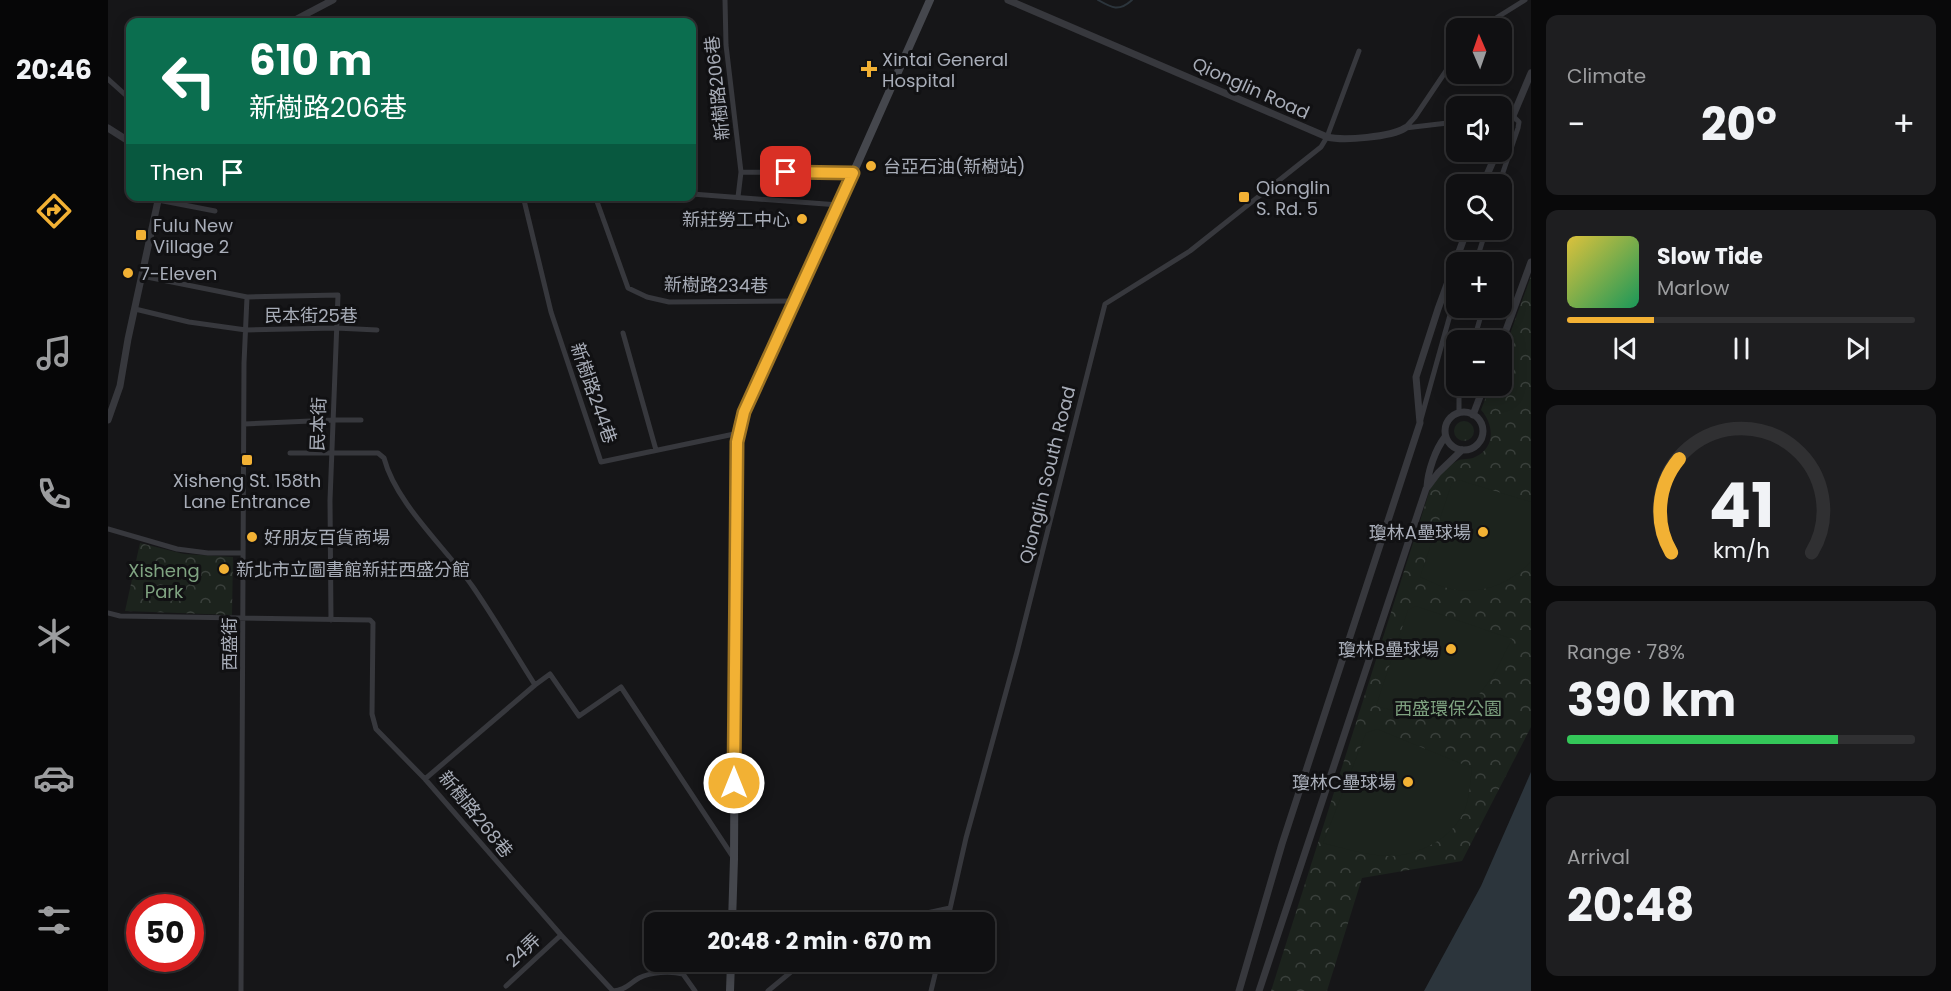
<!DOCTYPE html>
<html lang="en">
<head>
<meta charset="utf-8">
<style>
	:root { --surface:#101012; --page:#1e1e20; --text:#f1f3f6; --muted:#9c9d9f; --line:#303032; --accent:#f2b134 }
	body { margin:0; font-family:Poppins,"Noto Sans TC",sans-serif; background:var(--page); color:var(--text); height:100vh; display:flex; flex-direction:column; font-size:22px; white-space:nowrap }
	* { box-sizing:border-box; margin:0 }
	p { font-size:20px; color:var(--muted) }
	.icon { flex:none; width:33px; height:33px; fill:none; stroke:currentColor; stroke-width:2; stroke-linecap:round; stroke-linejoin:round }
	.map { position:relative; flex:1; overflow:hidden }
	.sheet { display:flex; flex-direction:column; gap:15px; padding:15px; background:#09090a; width:420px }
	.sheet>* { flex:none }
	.banner { position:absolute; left:18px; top:18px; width:570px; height:183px; border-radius:12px; box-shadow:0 3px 15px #0003,0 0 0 2px var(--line); background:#0b6e4f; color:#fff; overflow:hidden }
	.needle { width:39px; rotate:358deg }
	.fabs { position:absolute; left:1338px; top:18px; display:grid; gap:12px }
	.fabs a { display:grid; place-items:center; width:66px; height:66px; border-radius:12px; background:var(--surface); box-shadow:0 3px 15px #0003,0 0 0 2px var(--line); font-size:30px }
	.speed { position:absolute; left:18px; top:894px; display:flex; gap:12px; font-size:30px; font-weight:700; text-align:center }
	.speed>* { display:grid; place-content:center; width:78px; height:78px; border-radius:50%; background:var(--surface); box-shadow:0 3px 15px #0003,0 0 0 2px var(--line); line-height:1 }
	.speed .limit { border:9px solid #d22; background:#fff; color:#111 }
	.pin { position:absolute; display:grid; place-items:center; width:51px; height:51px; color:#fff; margin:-26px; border-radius:12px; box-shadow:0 3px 9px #0006 }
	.me { position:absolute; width:66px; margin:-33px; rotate:0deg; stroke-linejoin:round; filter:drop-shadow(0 0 4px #0008) }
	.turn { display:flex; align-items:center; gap:21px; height:126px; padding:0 24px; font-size:27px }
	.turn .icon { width:78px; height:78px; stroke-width:2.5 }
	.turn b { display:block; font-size:42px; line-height:51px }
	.then { display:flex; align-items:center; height:57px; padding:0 24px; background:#0003; gap:12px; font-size:22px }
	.big { font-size:45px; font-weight:700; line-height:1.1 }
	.sheet .card { flex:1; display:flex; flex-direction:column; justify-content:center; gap:9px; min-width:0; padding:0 21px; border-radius:12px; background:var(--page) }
	.sheet .dial { align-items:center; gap:0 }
	.dial svg { height:156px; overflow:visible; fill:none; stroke:var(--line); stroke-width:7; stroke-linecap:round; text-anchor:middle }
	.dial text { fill:var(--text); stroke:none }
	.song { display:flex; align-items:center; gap:18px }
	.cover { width:72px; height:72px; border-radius:9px; background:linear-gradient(135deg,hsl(50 70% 55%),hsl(150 70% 35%)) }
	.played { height:6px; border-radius:3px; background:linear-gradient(90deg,var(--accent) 25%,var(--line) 25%) }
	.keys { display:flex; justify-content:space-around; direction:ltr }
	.heat { display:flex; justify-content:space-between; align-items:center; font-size:33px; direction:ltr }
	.charge { height:9px; border-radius:4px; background:linear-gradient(90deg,#34c759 78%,var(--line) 0) }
	.trip { position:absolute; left:536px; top:912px; width:351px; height:60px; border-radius:12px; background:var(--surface); box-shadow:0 3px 15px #0003,0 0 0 2px var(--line); font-weight:700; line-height:60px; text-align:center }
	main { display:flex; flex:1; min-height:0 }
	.dock { display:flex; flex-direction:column; width:108px; justify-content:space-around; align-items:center; background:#060607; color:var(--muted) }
	.dock .icon { width:42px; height:42px }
	.dock .on { color:var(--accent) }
	.dock b { font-size:27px; color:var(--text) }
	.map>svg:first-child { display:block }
	.grass { fill:url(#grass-tufts) }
	.park { fill:url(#park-crowns) }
	.garden { fill:#1c231d }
	.water { fill:#2c353c }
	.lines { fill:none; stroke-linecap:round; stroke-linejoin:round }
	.stream { stroke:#2c353c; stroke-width:2 }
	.minor { stroke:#37383d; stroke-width:5 }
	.tertiary { stroke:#37383d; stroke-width:7 }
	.secondary { stroke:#45474d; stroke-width:8 }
	.route-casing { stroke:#9d7322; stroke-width:15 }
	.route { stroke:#f2b134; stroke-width:10 }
	.poi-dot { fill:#f2b134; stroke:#111113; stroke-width:2 }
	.labels { text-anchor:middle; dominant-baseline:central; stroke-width:6; stroke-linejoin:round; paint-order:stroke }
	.poi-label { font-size:18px; fill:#a8adb8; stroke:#111113; text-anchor:start }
	.street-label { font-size:18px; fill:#a8adb8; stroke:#111113 }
	.park-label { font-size:18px; fill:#7fa381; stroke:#111113 }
</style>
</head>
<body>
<main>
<nav class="dock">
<b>20:46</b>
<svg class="icon on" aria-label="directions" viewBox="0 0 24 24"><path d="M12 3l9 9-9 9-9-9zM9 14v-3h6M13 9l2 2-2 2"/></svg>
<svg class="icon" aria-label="music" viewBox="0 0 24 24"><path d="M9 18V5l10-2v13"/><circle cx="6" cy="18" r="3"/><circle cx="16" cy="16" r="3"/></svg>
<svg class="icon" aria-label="phone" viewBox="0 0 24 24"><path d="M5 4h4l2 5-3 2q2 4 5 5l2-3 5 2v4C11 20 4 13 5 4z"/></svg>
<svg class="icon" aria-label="climate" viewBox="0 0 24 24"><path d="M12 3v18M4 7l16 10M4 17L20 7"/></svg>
<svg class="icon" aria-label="car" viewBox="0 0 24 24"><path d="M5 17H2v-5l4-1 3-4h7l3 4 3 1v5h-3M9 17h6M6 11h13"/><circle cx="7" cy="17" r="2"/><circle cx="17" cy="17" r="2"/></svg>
<svg class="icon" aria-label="filters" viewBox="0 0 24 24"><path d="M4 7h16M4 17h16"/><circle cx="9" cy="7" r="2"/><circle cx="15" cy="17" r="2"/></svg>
</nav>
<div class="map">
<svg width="1423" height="991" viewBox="0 0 1423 991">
	<defs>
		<pattern id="grass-tufts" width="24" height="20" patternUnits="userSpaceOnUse" patternTransform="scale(1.5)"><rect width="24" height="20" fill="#1c231d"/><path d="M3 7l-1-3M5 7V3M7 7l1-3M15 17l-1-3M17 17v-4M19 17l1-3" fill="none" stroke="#3a403c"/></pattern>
		<pattern id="park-crowns" width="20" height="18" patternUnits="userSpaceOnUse" patternTransform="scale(1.5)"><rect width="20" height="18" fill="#1c231d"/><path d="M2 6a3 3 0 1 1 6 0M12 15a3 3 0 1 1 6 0" fill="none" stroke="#3a403c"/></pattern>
	</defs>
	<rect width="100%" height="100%" fill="#161618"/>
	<!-- grass -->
	<path class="grass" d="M1346 431a10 10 0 1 1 20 0a10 10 0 1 1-20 0Z"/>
	<!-- park -->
	<path class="park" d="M1423 276V727L1354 861 1254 878 1219 991H1163L1324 483C1332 476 1340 466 1349 461 1354 458 1362 460 1367 457 1388 448 1386 424 1373 410L1382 386H1394V356Z
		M32 543 76 554 125 557 124 615 17 611Z"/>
	<!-- garden -->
	<path class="garden" d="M1351 480 1423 502V561C1403 584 1374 595 1343 589 1333 587 1322 581 1312 577L1344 483Z
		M1308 606 1404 639C1396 654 1389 671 1379 684 1372 694 1363 705 1352 710 1328 721 1292 713 1268 706L1300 610Z
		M1269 729 1364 768C1362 781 1362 796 1357 809 1345 839 1309 857 1278 856 1257 855 1235 848 1215 843L1258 733Z"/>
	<!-- water -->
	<path class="water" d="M1423 772V991H1316L1373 886Z"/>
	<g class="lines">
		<!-- stream -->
		<path class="stream" d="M990 0C1004 8 1011 12 1024 0"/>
		<!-- minor -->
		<path class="minor" d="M617 0 618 45 633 172 630 197
			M1372 28 1417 0
			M0 79 22 99
			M1297 128 1307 117 1348 56
			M1297 128 1348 122
			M633 172 745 173
			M1391 184 1410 128 1411 122 1405 116 1394 117
			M584 194 731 205
			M415 196 443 312 493 462 631 433
			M487 196 520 288 539 297 561 302 687 301
			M50 200 107 211
			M1368 262 1378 230
			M34 276 139 297 230 295 222 500 223 620
			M27 309 81 322 138 330 228 328 269 330
			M515 333 548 450
			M1366 340 1375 308
			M1351 413V397L1354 386
			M1313 419 1342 315 1348 302
			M136 424 225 420H253
			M182 453H270L276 458C288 504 338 548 365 587 387 619 406 652 427 685L317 779 453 935 505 991C516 991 522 983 531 978 543 972 562 971 575 974L587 991
			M0 529 69 549 100 553H134
			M0 613 12 616 262 620 265 623 264 714 268 729 317 779
			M427 685 442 674 471 716 513 687 625 857
			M777 922 842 908
			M839 922 858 838 909 652 997 304 1082 251 1213 147 1219 137 1251 51
			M398 986 453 935
			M133 991 136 363 139 297
			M660 991 695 962
			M823 991 830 962"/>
		<!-- tertiary -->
		<path class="tertiary" d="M900 0 1219 137C1236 141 1283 137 1297 128
			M183 22 225 0
			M0 128 22 142
			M1394 142 1423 73
			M1375 184 1389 152
			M1394 341 1423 262
			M1337 431a19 19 0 1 1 38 0a19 19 0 1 1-38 0Z
			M1365 415 1376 386
			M0 420 12 386 20 339 51 196
			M1319 487C1320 471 1327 450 1337 437
			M1131 991 1174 844 1312 423 1308 377 1330 309 1359 230
			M1151 991 1318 489 1330 473 1354 450"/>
		<!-- secondary -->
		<path class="secondary" d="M624 922 626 859 628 485 629 442 636 412 731 205 822 0
			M622 991 623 962"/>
	</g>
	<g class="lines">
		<!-- route casing -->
		<g class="route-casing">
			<path id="route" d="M626 783 629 442 636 412 745 173 678 172"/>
		</g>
		<!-- route -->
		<use href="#route" class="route"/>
	</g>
	<!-- markers -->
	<g class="poi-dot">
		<path d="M758 60h6v6h6v6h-6v6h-6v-6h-6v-6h6z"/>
		<circle cx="763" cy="166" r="6"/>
		<rect x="1130" y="191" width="12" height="12" rx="3"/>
		<circle cx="694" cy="219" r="6"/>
		<rect x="27" y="229" width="12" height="12" rx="3"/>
		<circle cx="20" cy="273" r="6"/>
		<rect x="133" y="454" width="12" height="12" rx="3"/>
		<circle cx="1375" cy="532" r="6"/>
		<circle cx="144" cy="537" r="6"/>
		<circle cx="116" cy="569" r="6"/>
		<circle cx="1343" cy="649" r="6"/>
		<circle cx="1300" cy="782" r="6"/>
	</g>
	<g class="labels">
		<!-- poi labels -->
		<g class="poi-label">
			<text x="774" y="59">Xintai General<tspan x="774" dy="21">Hospital</tspan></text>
			<text x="775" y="166">台亞石油(新樹站)</text>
			<text x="1148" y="187">Qionglin<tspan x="1148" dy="21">S. Rd. 5</tspan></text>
			<text x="682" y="219" text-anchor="end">新莊勞工中心</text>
			<text x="45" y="225">Fulu New<tspan x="45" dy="21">Village 2</tspan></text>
			<text x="32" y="273">7-Eleven</text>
			<text x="139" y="480" text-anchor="middle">Xisheng St. 158th<tspan x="139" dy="21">Lane Entrance</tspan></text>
			<text x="1363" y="532" text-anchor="end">瓊林A壘球場</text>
			<text x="156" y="537">好朋友百貨商場</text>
			<text x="128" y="569">新北市立圖書館新莊西盛分館</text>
			<text x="1331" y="649" text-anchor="end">瓊林B壘球場</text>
			<text x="1288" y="782" text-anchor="end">瓊林C壘球場</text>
		</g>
		<!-- street labels -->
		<g class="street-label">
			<text transform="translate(609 88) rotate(-96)">新樹路206巷</text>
			<text transform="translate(1143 88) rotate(24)">Qionglin Road</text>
			<text transform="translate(608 285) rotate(1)">新樹路234巷</text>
			<text x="203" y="315">民本街25巷</text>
			<text transform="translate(486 393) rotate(71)">新樹路244巷</text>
			<text transform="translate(210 424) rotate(-88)">民本街</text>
			<text transform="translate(939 475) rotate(-76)">Qionglin South Road</text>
			<text transform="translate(121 644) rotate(-90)">西盛街</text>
			<text transform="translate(368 814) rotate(51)">新樹路268巷</text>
			<text transform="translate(415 950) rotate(-43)">24弄</text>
		</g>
		<!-- park labels -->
		<g class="park-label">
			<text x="56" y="570">Xisheng<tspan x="56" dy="21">Park</tspan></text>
			<text x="1340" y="708">西盛環保公園</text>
		</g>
	</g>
</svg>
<div class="fabs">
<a><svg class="needle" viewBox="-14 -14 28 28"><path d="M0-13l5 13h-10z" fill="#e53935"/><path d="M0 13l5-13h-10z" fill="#9c9d9f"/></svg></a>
<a><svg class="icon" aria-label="sound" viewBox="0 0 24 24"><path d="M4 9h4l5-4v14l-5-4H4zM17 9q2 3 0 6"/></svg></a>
<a><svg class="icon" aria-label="search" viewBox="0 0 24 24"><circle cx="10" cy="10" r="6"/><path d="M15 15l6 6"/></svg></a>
<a>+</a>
<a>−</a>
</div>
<div class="speed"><div class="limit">50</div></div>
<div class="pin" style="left:678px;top:172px;background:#d93025"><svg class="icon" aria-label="arrive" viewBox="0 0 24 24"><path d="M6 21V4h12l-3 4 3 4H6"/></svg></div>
<svg class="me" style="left:626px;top:783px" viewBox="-20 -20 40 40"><circle r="17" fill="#f2b134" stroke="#fff" stroke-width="3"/><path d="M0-11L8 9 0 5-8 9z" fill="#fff"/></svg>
<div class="trip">20:48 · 2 min · 670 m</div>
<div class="banner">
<div class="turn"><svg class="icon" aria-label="left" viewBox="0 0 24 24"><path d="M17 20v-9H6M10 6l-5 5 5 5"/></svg><div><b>610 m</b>新樹路206巷</div></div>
<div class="then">Then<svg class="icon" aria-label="arrive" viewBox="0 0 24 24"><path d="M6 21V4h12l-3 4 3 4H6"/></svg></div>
</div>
</div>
<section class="sheet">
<div class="card"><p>Climate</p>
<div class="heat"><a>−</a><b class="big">20°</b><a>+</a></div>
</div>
<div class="card">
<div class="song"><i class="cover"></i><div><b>Slow Tide</b><p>Marlow</p></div></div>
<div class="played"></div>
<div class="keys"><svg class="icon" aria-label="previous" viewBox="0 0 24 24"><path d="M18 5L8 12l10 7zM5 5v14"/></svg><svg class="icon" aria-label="pause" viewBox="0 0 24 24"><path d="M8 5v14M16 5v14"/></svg><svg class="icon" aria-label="next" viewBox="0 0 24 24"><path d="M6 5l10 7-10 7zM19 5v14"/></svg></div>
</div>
<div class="card dial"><svg viewBox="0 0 100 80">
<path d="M14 69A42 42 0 1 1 86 69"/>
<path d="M14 69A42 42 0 0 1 18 21" stroke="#f2b134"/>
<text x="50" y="56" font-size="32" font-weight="700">41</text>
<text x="50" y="72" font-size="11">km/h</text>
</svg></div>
<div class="card"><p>Range · 78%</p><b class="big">390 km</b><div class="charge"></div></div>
<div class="card"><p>Arrival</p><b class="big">20:48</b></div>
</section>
</main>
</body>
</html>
